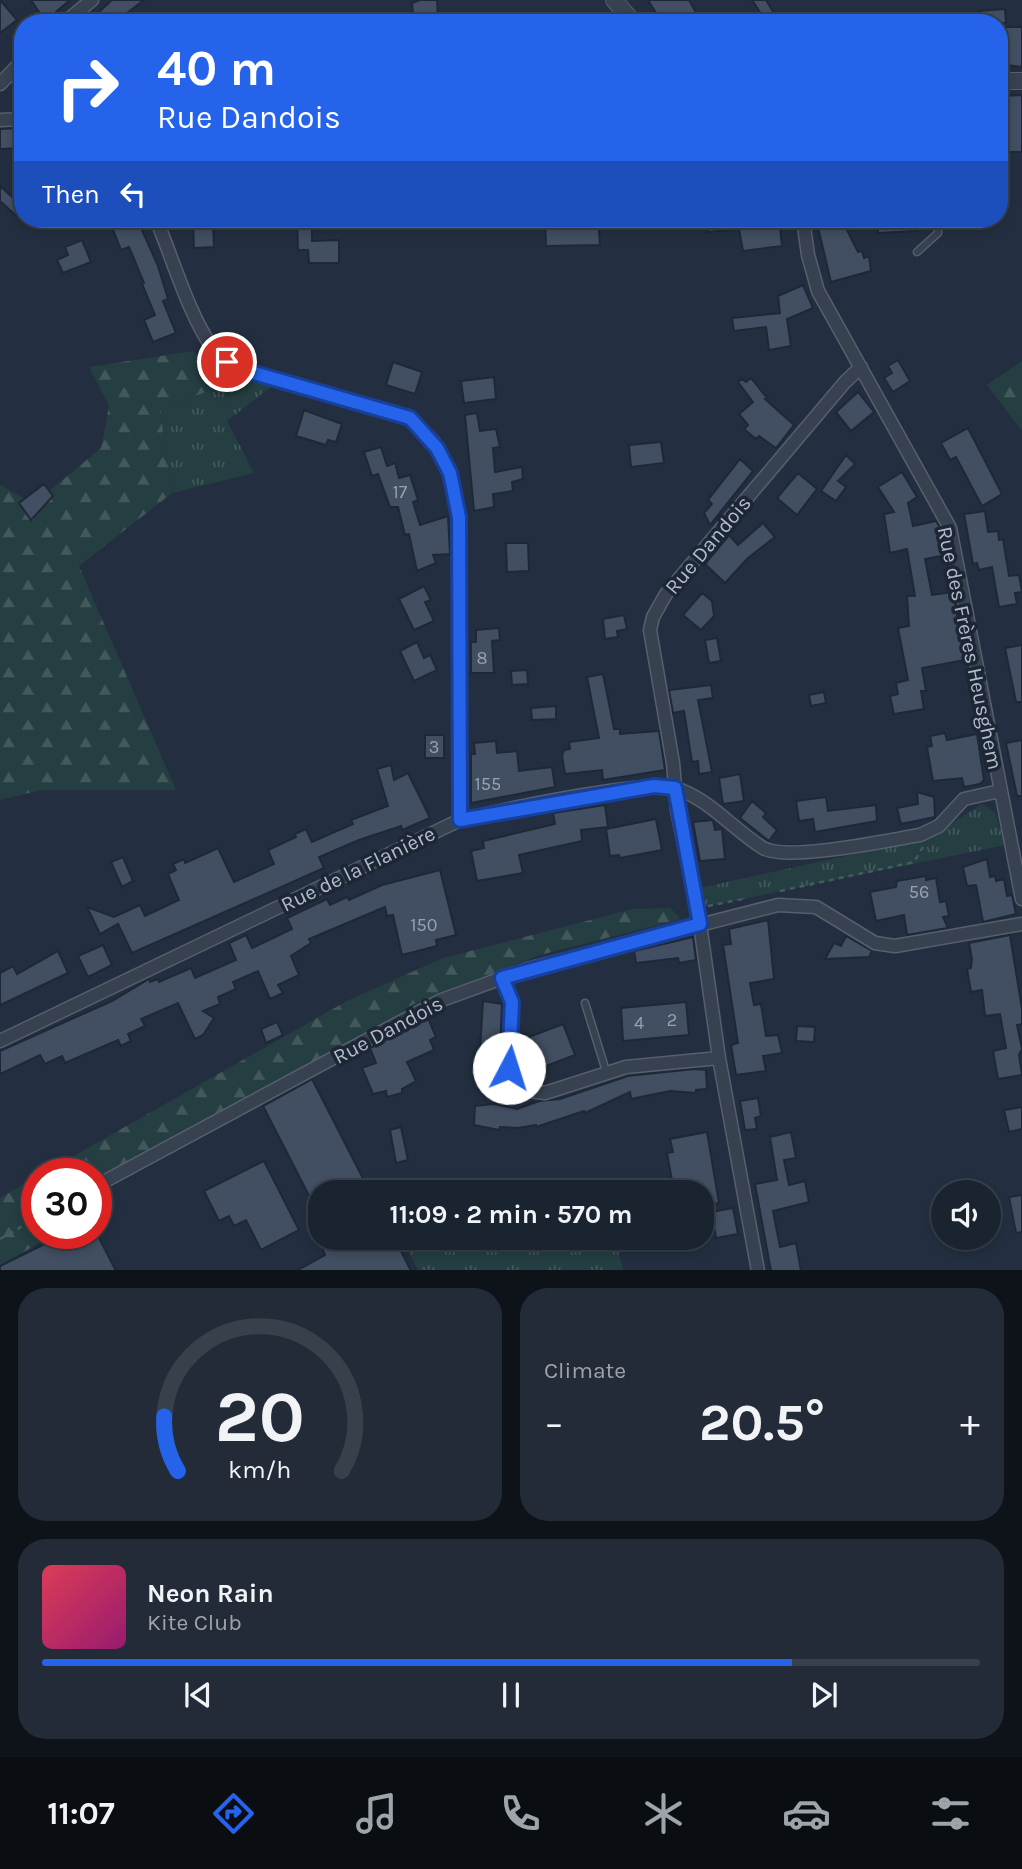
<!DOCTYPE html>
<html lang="en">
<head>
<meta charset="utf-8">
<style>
	:root { --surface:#1a2330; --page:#232b38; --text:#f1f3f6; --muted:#9fa4ab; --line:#38404c; --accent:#2563eb }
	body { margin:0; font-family:Karla,sans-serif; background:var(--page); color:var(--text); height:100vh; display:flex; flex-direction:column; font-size:26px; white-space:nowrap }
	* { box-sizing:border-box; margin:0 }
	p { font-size:23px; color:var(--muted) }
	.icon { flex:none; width:38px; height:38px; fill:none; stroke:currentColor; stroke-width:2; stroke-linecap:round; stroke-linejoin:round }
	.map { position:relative; height:1270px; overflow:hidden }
	.drawer { display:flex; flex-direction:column; gap:18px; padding:18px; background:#0e131a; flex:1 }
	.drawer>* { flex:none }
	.hud { position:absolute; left:14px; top:14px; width:994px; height:214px; border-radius:28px; box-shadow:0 4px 10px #0003,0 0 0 2px var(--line); background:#2563eb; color:#fff; overflow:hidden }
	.controls { position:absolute; left:931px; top:1180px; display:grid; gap:14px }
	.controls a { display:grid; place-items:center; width:70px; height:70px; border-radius:50%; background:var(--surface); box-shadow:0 4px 10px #0003,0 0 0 2px var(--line); font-size:35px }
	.speed { position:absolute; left:21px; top:1158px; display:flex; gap:14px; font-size:35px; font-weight:700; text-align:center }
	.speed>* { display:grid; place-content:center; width:91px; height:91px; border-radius:50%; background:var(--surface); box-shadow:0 4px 10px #0003,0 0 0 2px var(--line); line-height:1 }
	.speed .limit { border:10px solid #d22; background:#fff; color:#111 }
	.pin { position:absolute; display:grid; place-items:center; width:60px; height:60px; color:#fff; margin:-30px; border:4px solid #fff; border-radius:50%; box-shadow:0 2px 7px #0007 }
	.me { position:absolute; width:77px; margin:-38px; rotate:5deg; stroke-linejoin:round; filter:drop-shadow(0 0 5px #0008) }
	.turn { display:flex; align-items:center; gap:24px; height:147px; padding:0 28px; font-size:32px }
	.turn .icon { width:91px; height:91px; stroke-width:2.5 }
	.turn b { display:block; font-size:49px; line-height:60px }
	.then { display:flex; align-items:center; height:66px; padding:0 28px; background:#0003; gap:14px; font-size:26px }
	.big { font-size:52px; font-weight:700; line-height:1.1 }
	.drawer .tile { flex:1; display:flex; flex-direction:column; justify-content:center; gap:10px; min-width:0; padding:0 24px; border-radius:28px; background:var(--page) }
	.drawer .dial { align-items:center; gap:0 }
	.dial svg { height:182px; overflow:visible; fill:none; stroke:var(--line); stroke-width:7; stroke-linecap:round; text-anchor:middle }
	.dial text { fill:var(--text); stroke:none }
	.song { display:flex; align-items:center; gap:21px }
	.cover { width:84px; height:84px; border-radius:10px; background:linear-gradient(135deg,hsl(350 70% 55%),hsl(320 70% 35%)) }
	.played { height:7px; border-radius:4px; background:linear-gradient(90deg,var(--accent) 80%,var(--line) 80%) }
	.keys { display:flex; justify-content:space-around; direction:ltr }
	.heat { display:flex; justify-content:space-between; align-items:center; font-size:38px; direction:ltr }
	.drawer .tiles { flex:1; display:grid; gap:18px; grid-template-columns:1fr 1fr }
	.tile:last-child { grid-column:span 2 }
	.trip { position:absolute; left:308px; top:1180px; width:406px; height:70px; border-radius:28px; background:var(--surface); box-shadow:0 4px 10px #0003,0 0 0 2px var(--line); font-weight:700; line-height:70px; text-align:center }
	.tabs { display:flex; height:112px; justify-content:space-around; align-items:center; background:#0a0e13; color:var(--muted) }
	.tabs .icon { width:49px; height:49px }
	.tabs .current { color:var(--accent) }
	.tabs b { font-size:32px; color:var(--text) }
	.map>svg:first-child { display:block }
	.grass { fill:url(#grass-tufts) }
	.forest { fill:url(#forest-firs) }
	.building { fill:#424f62; stroke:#1e2837; stroke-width:2 }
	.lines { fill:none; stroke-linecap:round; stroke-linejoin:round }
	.service-casing { stroke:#555f6e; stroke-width:9 }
	.minor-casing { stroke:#555f6e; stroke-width:15 }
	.tertiary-casing { stroke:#555f6e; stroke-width:18 }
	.path { stroke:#435b5e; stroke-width:2.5; stroke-dasharray:5 5; stroke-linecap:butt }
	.service { stroke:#374150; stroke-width:6 }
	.minor { stroke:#374150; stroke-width:12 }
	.tertiary { stroke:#374150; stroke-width:16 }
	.route-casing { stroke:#184099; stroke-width:18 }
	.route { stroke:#2563eb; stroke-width:12 }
	.labels { text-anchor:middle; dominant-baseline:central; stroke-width:7; stroke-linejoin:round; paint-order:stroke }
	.number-label { font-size:18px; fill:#98a1b1 }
	.street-label { font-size:21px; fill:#b4bccb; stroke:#1c2635 }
</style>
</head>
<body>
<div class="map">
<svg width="1022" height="1271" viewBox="0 0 1022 1271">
	<defs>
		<pattern id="grass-tufts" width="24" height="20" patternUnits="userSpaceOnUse" patternTransform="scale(1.75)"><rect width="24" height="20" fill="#253e41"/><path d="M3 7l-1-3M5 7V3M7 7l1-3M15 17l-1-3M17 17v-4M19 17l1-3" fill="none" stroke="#42585b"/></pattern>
		<pattern id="forest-firs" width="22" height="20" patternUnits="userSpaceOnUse" patternTransform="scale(1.75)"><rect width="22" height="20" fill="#253e41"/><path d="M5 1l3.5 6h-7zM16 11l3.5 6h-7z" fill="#42585b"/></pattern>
	</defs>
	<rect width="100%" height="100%" fill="#232f40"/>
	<!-- grass -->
	<path class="grass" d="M280 380 227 421 254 473 172 493 160 411 229 382Z
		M982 804 995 812 1005 845 704 907 699 888 928 838Z
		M570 1178 585 1192H497Z
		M401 1237H615L623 1270H418Z"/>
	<!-- forest -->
	<path class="forest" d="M193 351 229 382 160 411 172 493 79 566 176 790H41L0 800V485L34 504 101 448 109 406 89 367Z
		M1022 361V431L987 385Z
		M670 908 681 919 540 955 414 1004 333 1055 96 1179V1174H42L347 1001 443 958 633 909Z
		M37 1177V1234H56L0 1265V1198Z"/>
	<!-- building -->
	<path class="building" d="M0 0 17 20 0 33Z
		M31 0H70L45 21Z
		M112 0H144L127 13 133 23H87Z
		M420 0H437L438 23H414L412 3Z
		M648 0H689L702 23H662Z
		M752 0H766L780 23H767Z
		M1005 9 1006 23H980L979 11Z
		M999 27H1022V67L999 64Z
		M1022 95V152H1008L1007 126 999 127V96Z
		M22 128 23 148 0 149V129Z
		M0 186 23 207V222L0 201Z
		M131 219H137L158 266 168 299 163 301 176 333 153 342 144 320 155 315 142 284 144 283 129 247 121 250 112 227Z
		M297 219H312V241L339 240V263H309L308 250H298Z
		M545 219H598L600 245 546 246Z
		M709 219H779L782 246 743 251 739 229 708 232Z
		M816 219H834L836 228 844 224 858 252 862 251 864 258 869 256 871 271 831 282Z
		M877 219H915L916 231 878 233Z
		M213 223 214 247 194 248 193 224Z
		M82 240 91 262 63 273 57 260 68 255 65 247Z
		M803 285 813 308 787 319 791 346 769 350 766 327 734 331 732 318 780 313 778 296Z
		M898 360 910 381 893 392 884 378 892 373 888 366Z
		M393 362 422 372 415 394 386 385Z
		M494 377 496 399 464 403 461 381Z
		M751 378 767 398 765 399 794 425 776 448 759 436 756 439 744 429 748 425 739 414 753 402 738 382 742 379 746 382Z
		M858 392 874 412 851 431 836 412Z
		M304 410 342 424 336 442 328 440 326 445 296 436Z
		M477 413 480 431 496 429 500 447 493 448 495 472 522 467 523 479 512 482 513 491 493 494 494 507 474 511 465 415Z
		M968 428 1002 494 982 506 956 457 950 460 941 443Z
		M661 442 664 463 631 467 629 445Z
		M381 447 387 466 395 463 399 478 410 475 418 500 413 502 420 525 448 516 450 554 433 555 436 563 417 571 409 534 405 535 398 507H390L378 474 372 476 364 452Z
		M846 455 855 464 838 481 846 487 836 501 821 491Z
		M740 459 753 471 710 525 704 513 712 504 708 500Z
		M902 472 917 497 908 503 913 526 936 521 942 531 946 555 925 559 932 595 953 592 965 660 922 668 926 691H921L924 709 894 714 890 696 898 694 896 683 908 680 898 628 909 626 907 596H915L907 549 890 553 884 514 894 512 878 487Z
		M798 473 817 489 797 515 777 498Z
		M44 484 53 496 31 520 19 503Z
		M985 511 988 532 998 531 999 540 1003 539 1009 576 1019 575 1022 592 1015 593 1017 604 999 607 992 567 979 570 977 563 973 564 964 514Z
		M763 523 775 537 748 558 725 583 705 564 729 535 738 545Z
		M506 543H528L529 571 507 572Z
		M424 586 431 600 425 602 434 621 414 630 399 599Z
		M702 593 712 601 714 616 701 630 683 615Z
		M624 615 627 629 617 631 618 637 605 639 603 619Z
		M499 628 500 640 492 641 494 673H471V642H476V630Z
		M717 638 721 661 709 663 705 640Z
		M417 642 424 658 430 655 437 670 414 681 400 651Z
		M1022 645V702H1016L1005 648Z
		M527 670 528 684 512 685 511 671Z
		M603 674 614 729H620V734L659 731 665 770 603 780 602 770 565 774 562 756 564 750 570 749 569 742 599 738 587 677Z
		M711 685 713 698 698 700 712 772 699 774 698 761 692 762 684 711 673 713 669 690Z
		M824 692 826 703 811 706 809 695Z
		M556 706V719L532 720 531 708Z
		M945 733 947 740 977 734 984 780 980 784 964 787 962 778 933 781 927 747 932 746 930 736Z
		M425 735H444V758H425Z
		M1022 740V796H1017L1006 743Z
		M496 741 497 753 517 751 519 771 552 767 555 787 471 803V754H475L474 743Z
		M391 765 394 780 408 773 430 818 402 830 401 826 359 840 319 857 324 868 132 953 118 924 100 934 87 907 114 917 140 905 145 916 179 900 168 874 176 870 173 864 184 859 185 863 218 848 234 882 274 864 268 850 296 837 295 834 306 829 312 842 353 824 351 820 388 806 377 769Z
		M740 774 744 801 723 804 719 778Z
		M917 792 934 797 935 817 901 824 897 808 918 804Z
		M826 797 828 811 876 805 877 821 815 832 813 819 799 821 796 801Z
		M752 801 766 813 763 817 777 830 769 841 740 818Z
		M605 805 608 827 581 830 582 841 519 855 523 873 477 881 471 851 484 848 483 841 555 824 553 813Z
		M656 819 662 850 620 858 619 855 610 856 606 829Z
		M713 820 715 830 722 829 725 859 700 861 693 822Z
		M123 857 133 881 122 887 111 862Z
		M987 859 990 877 995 876 996 881 1004 879 1007 896 1012 895 1016 914 983 922 976 885 967 886 963 867Z
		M440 870 456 935 436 940 437 946 402 955 393 915 387 916 385 907 309 939 311 943 291 956 299 975 278 985 283 993 270 999 258 971 233 982 236 989 218 997 220 1004 203 1011 214 1018 203 1035 195 1039 178 1003 141 1019 145 1026 128 1034 131 1041 121 1046 118 1040 65 1063 62 1056 45 1064 40 1055 0 1074V1051L112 1001 149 979 150 982 158 979 159 982 191 968 195 978 236 960 229 943 246 935 252 948 292 929 287 918 327 899 330 905 347 897 349 900 382 885Z
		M926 876V880L936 878 940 902 946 901 949 916 943 917 948 928 907 935 904 915 876 921 870 892 896 887 897 881Z
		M768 920 774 979 750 983 754 1005 761 1004 766 1036 778 1035 782 1053 763 1056 766 1071 736 1075 731 1045 738 1043 723 945 731 944 729 929Z
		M1010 935 1022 1009V1024L1017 1025 1022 1049 1019 1055 1022 1075 998 1079 993 1051 1006 1048 1000 1014 985 1016 982 990 971 992 967 969 971 968 972 959 969 943Z
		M846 936 872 951 869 957 825 959 834 943 841 946Z
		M693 937 696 960 679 963 678 958 636 963 634 951Z
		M103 945 112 965 88 977 78 956Z
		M58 951 68 973 0 1005V973L13 966 17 974Z
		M483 1001 502 1004 500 1049 480 1050Z
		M686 1002 689 1035 623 1041 621 1008Z
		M428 1018 436 1037 430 1040 434 1050 407 1062 416 1081 402 1089V1093L387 1097 386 1091 373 1094 362 1068 376 1063 370 1048Z
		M277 1022 283 1035 266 1043 261 1029Z
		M563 1024 575 1055 541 1068 529 1037Z
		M797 1026 815 1027 814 1042 796 1041Z
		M694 1069 706 1070 707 1089 696 1090V1093L670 1091 631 1099 630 1092 585 1113 584 1111 536 1127V1125L518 1128 500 1127 499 1130 474 1125 475 1106 494 1104 517 1109 539 1101 560 1099 628 1076Z
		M312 1079 370 1192H320V1217L263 1106Z
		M758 1098 761 1116 755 1118 757 1129 745 1130 740 1101Z
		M1022 1107V1129L1009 1132 1004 1110Z
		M401 1127 408 1160 396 1163 390 1130Z
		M707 1132 719 1203 702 1206V1192H674L667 1153 673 1152 670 1139Z
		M791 1132 796 1158 784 1160 789 1185 805 1181 809 1202 773 1211 780 1247 796 1243 801 1271H771L755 1184 777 1180 770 1137Z
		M264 1161 299 1230 261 1250 246 1220 234 1226 229 1216 219 1221 204 1191Z
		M1022 1195V1232L1016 1233 1009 1197Z
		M733 1208 738 1234 716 1238 711 1212Z
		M65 1234H97L116 1271H0V1266Z
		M321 1237H394L411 1271H296L325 1255 323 1250 326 1248Z"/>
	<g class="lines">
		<!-- service casing -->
		<g class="service-casing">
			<path id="service" d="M917 252 938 233 939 219
				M585 1003 606 1071"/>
		</g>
		<!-- minor casing -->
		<g class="minor-casing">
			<path id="minor" d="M64 23 92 0
				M0 84 23 60
				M0 120 23 119
				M156 219C173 259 188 313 213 349 217 356 226 361 233 367L410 418 434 442 450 473 459 517 460 820
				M803 219 808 255 818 291 950 528 1022 899
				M502 978 512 1002 509 1068 516 1083 529 1091 545 1093 626 1067 719 1058
				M0 1041 460 820C498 811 644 779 675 788 708 798 734 830 763 848 787 862 888 840 920 835L939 826 964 799 1000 791
				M96 1186 439 1001 527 969 778 905 816 907 875 943 895 946 1022 924
				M758 1271 719 1058 700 924 677 810 673 763 650 630 653 617 666 594 845 382 861 367"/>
		</g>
		<!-- tertiary casing -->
		<g class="tertiary-casing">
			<path id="tertiary" d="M614 0 634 23
				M999 81H1022"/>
		</g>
		<!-- path -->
		<path class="path" d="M780 891 914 862 923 847
			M708 906 743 899
			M0 1239 37 1218"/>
		<!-- service -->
		<use href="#service" class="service"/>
		<!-- minor -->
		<use href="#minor" class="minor"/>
		<!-- tertiary -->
		<use href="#tertiary" class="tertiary"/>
	</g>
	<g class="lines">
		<!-- route casing -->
		<g class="route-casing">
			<path id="route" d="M227 362 233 367 410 418 437 448 450 473 459 517 460 820 654 786 675 788 700 924 502 978 512 1002 509 1068"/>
		</g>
		<!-- route -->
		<use href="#route" class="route"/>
	</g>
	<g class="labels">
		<!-- number labels -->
		<g class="number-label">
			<text x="400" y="492">17</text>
			<text x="482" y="658">8</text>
			<text x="434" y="747">3</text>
			<text x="488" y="784">155</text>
			<text x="919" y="892">56</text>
			<text x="424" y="925">150</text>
			<text x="672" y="1020">2</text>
			<text x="639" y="1023">4</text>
		</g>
		<!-- street labels -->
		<g class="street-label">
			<text transform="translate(708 545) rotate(-50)">Rue Dandois</text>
			<text transform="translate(970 648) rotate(78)">Rue des Frères Heusghem</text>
			<text transform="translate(358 869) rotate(-26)">Rue de la Flanière</text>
			<text transform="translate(388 1030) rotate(-28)">Rue Dandois</text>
		</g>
	</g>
</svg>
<div class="controls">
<a><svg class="icon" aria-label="sound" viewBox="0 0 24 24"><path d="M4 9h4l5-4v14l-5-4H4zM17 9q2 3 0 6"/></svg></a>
</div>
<div class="speed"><div class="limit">30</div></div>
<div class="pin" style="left:227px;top:362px;background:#d93025"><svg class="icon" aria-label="arrive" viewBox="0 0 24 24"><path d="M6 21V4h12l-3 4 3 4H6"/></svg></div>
<svg class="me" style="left:509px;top:1068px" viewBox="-20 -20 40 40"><circle r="19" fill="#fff"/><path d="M0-13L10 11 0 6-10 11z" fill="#2563eb"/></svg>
<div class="trip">11:09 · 2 min · 570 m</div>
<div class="hud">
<div class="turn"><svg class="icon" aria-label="right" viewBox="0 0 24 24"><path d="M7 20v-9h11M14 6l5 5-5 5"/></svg><div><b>40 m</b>Rue Dandois</div></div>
<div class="then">Then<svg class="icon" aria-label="left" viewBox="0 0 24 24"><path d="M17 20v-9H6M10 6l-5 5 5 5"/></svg></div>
</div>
</div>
<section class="drawer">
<div class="tiles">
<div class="tile dial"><svg viewBox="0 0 100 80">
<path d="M14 69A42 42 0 1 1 86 69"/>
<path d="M14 69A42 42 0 0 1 8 45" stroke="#2563eb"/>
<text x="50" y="56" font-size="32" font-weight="700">20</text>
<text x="50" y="72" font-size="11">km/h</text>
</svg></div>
<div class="tile"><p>Climate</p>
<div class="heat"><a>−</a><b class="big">20.5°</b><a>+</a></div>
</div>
<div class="tile">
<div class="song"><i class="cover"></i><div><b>Neon Rain</b><p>Kite Club</p></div></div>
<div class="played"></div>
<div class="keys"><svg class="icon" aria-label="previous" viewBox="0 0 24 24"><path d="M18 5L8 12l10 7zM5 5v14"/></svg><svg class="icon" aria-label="pause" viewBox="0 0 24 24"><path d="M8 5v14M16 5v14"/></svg><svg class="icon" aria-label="next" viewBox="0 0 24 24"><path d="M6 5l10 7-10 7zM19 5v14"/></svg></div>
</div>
</div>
</section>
<nav class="tabs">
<b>11:07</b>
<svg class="icon current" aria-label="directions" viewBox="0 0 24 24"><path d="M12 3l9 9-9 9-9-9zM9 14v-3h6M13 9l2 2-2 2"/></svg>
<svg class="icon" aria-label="music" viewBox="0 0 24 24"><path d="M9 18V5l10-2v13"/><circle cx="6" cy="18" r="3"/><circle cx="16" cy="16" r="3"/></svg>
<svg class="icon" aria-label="phone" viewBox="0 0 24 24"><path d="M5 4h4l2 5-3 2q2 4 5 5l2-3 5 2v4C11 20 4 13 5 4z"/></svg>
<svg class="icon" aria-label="climate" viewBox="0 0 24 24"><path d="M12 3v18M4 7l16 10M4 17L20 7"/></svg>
<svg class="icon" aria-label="car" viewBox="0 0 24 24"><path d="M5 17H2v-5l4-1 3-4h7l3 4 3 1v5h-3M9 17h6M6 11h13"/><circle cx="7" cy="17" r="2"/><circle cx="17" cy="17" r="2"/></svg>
<svg class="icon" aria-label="filters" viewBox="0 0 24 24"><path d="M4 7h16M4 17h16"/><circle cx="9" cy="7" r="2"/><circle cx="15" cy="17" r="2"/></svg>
</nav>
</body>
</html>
